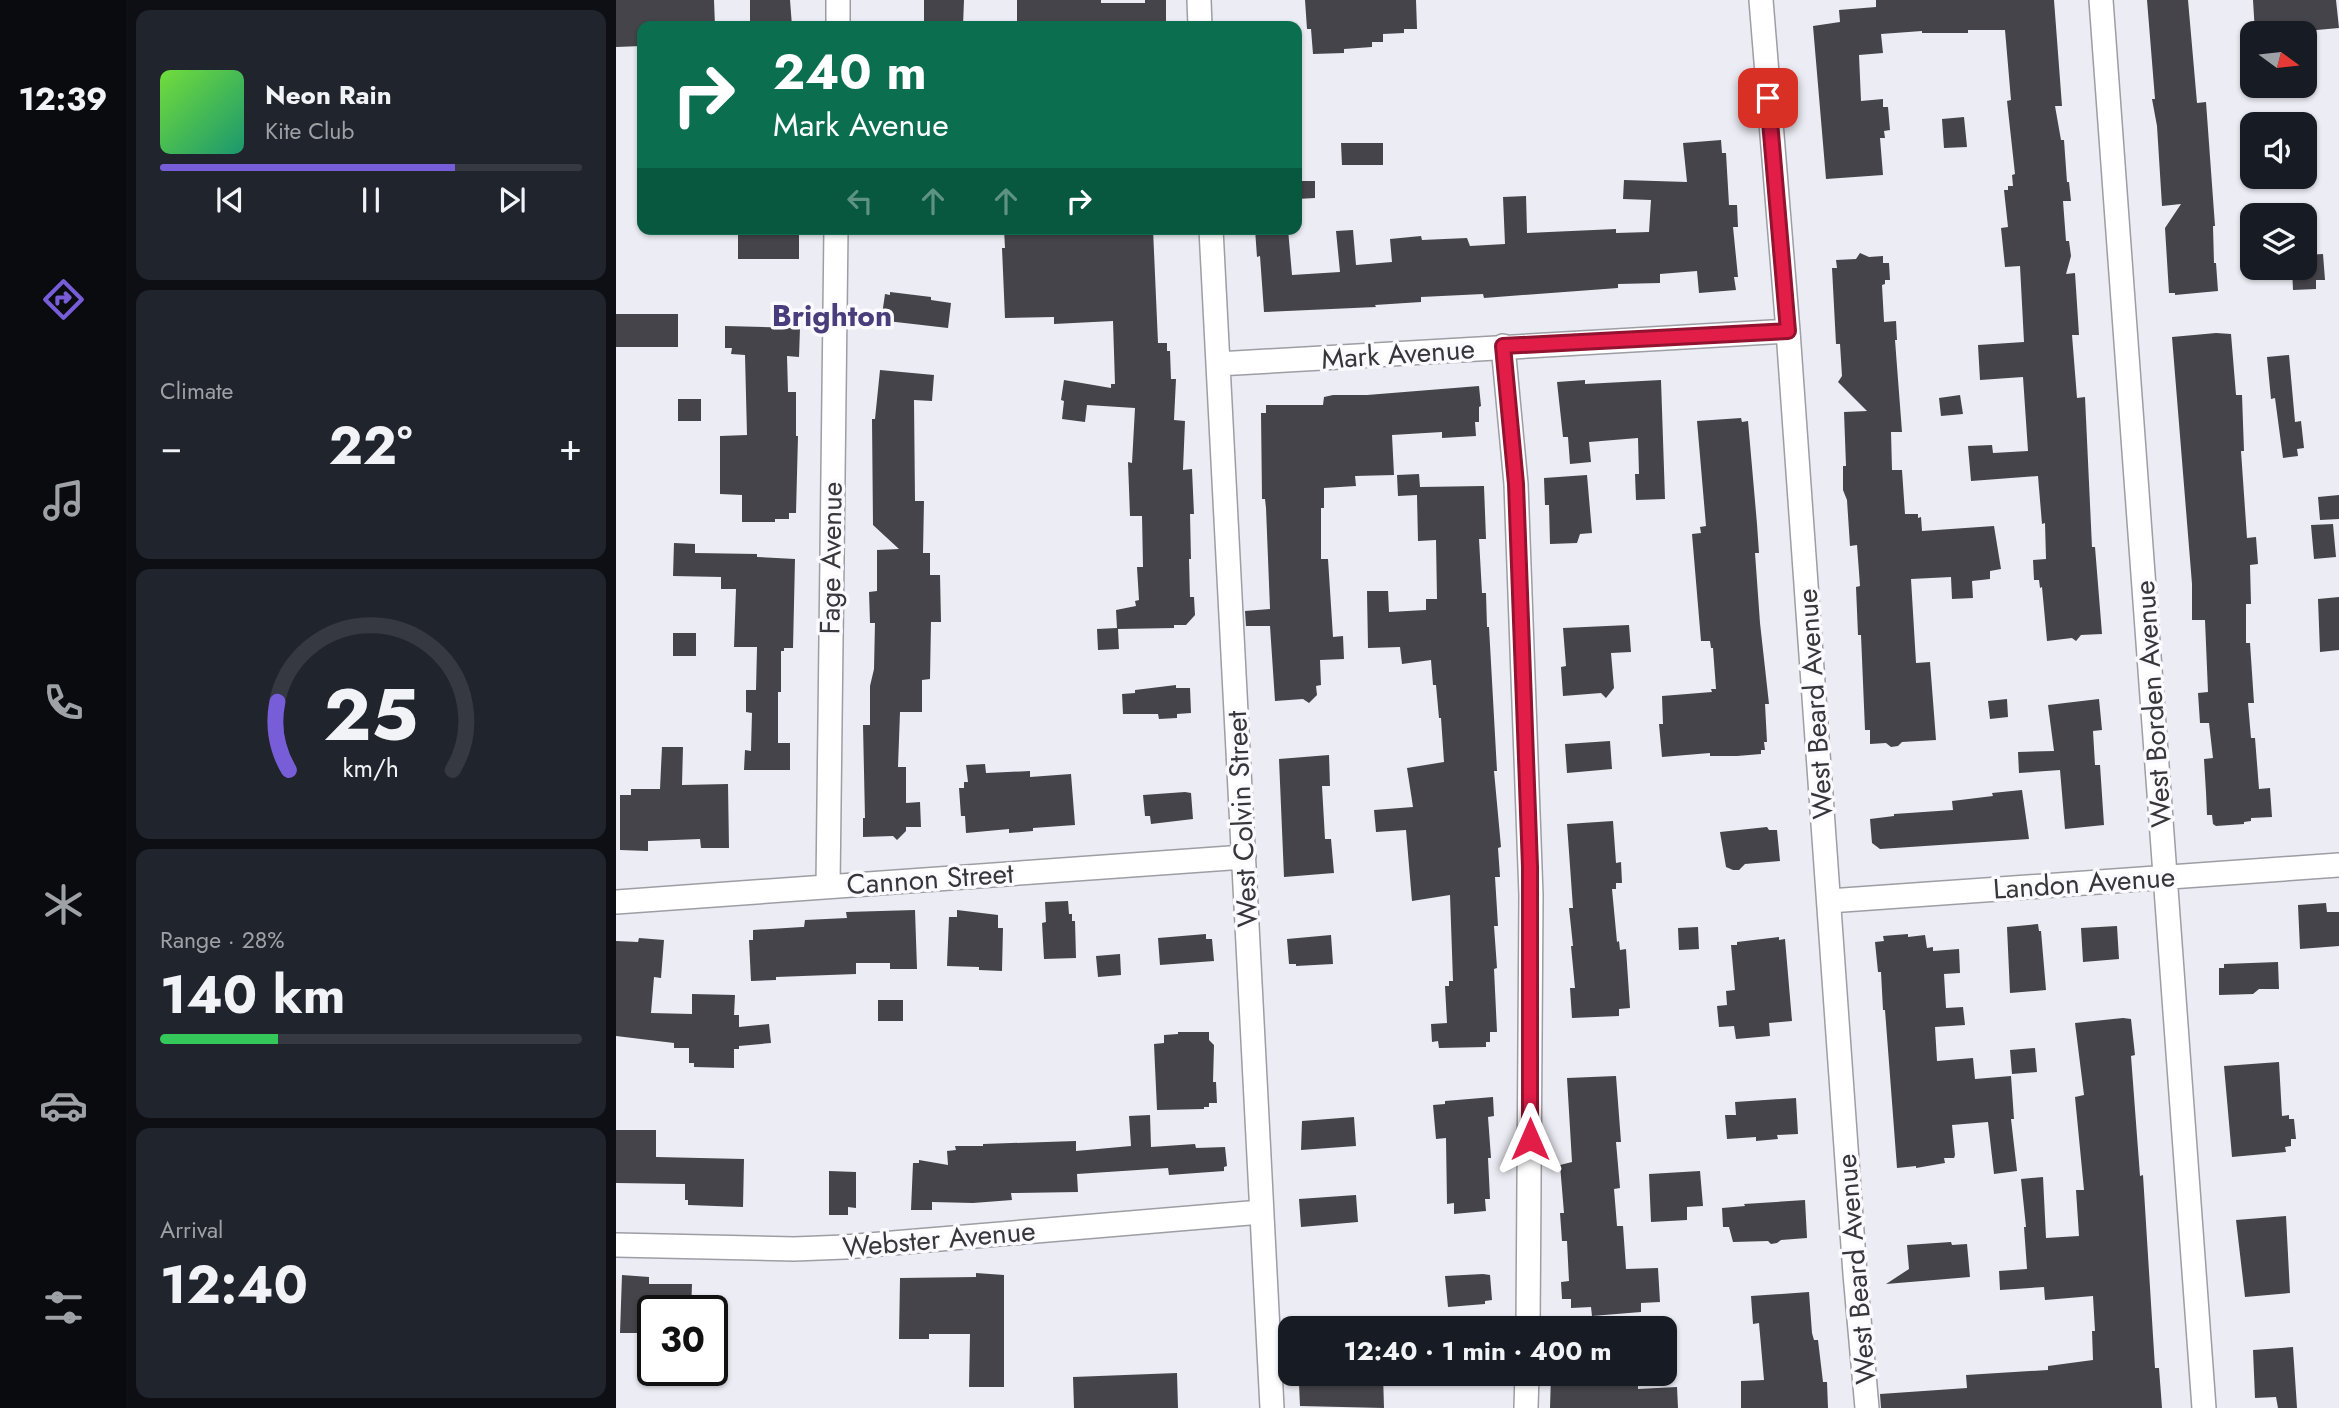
<!DOCTYPE html>
<html lang="en">
<head>
<meta charset="utf-8">
<style>
	:root { --surface:#171b24; --page:#20242c; --text:#f1f3f6; --muted:#9ea1a6; --line:#363941; --accent:#785dd8 }
	body { margin:0; font-family:Jost,sans-serif; background:var(--page); color:var(--text); height:100vh; display:flex; flex-direction:column; font-size:26px; white-space:nowrap }
	* { box-sizing:border-box; margin:0 }
	p { font-size:23px; color:var(--muted) }
	.icon { flex:none; width:38px; height:38px; fill:none; stroke:currentColor; stroke-width:2; stroke-linecap:round; stroke-linejoin:round }
	.map { position:relative; flex:1; overflow:hidden }
	.details { display:flex; flex-direction:column; gap:10px; padding:10px; background:#0d0f14; width:490px }
	.details>* { flex:none }
	.hud { position:absolute; left:21px; top:21px; width:665px; height:214px; border-radius:14px; box-shadow:0 2px 5px #0004; background:#0b6e4f; color:#fff; overflow:hidden }
	.needle { width:46px; rotate:105deg }
	.tools { position:absolute; left:1624px; top:21px; display:grid; gap:14px }
	.tools a { display:grid; place-items:center; width:77px; height:77px; border-radius:14px; background:var(--surface); box-shadow:0 2px 5px #0004; font-size:35px }
	.speed { position:absolute; left:21px; top:1295px; display:flex; gap:14px; font-size:35px; font-weight:700; text-align:center }
	.speed>* { display:grid; place-content:center; width:91px; height:91px; border-radius:50%; background:var(--surface); box-shadow:0 2px 5px #0004; line-height:1 }
	.speed .limit { border:4px solid #111; border-radius:10px; background:#fff; color:#111 }
	.pin { position:absolute; display:grid; place-items:center; width:60px; height:60px; color:#fff; margin:-30px; border-radius:14px; box-shadow:0 4px 10px #0006 }
	.me { position:absolute; width:77px; margin:-38px; rotate:0deg; stroke-linejoin:round; filter:drop-shadow(0 0 5px #0008) }
	.turn { display:flex; align-items:center; gap:24px; height:147px; padding:0 21px; font-size:32px }
	.turn .icon { width:91px; height:91px; stroke-width:2.5 }
	.turn b { display:block; font-size:49px; line-height:60px }
	.lanes { display:flex; align-items:center; height:66px; padding:0 21px; background:#0003; justify-content:center; gap:35px; direction:ltr }
	.lanes .off { opacity:.35 }
	.big { font-size:52px; font-weight:700; line-height:1.1 }
	.details .widget { flex:1; display:flex; flex-direction:column; justify-content:center; gap:10px; min-width:0; padding:0 24px; border-radius:14px; background:var(--page) }
	.details .dial { align-items:center; gap:0 }
	.dial svg { height:182px; overflow:visible; fill:none; stroke:var(--line); stroke-width:7; stroke-linecap:round; text-anchor:middle }
	.dial text { fill:var(--text); stroke:none }
	.song { display:flex; align-items:center; gap:21px }
	.cover { width:84px; height:84px; border-radius:10px; background:linear-gradient(135deg,hsl(100 70% 55%),hsl(160 70% 35%)) }
	.played { height:7px; border-radius:4px; background:linear-gradient(90deg,var(--accent) 70%,var(--line) 70%) }
	.keys { display:flex; justify-content:space-around; direction:ltr }
	.heat { display:flex; justify-content:space-between; align-items:center; font-size:38px; direction:ltr }
	.charge { height:10px; border-radius:5px; background:linear-gradient(90deg,#34c759 28%,var(--line) 0) }
	.trip { position:absolute; left:662px; top:1316px; width:399px; height:70px; border-radius:14px; background:var(--surface); box-shadow:0 2px 5px #0004; font-weight:700; line-height:70px; text-align:center }
	main { display:flex; flex:1; min-height:0 }
	.tabs { display:flex; flex-direction:column; width:126px; justify-content:space-around; align-items:center; background:#090b0e; color:var(--muted) }
	.tabs .icon { width:49px; height:49px }
	.tabs .current { color:var(--accent) }
	.tabs b { font-size:32px; color:var(--text) }
	.map>svg:first-child { display:block }
	.building { fill:#44444a }
	.lines { fill:none; stroke-linecap:round; stroke-linejoin:round }
	.minor-casing { stroke:#9d9da4; stroke-width:26 }
	.minor { stroke:#fff; stroke-width:23 }
	.route-casing { stroke:#92132f; stroke-width:18 }
	.route { stroke:#e11d48; stroke-width:12 }
	.labels { text-anchor:middle; dominant-baseline:central; stroke-width:7; stroke-linejoin:round; paint-order:stroke }
	.street-label { font-size:28px; fill:#37373a; stroke:#fafaff }
	.neighbourhood-label { font-size:30px; font-weight:bold; fill:#493e7b; stroke:#fafaff }
</style>
</head>
<body>
<main>
<nav class="tabs">
<b>12:39</b>
<svg class="icon current" aria-label="directions" viewBox="0 0 24 24"><path d="M12 3l9 9-9 9-9-9zM9 14v-3h6M13 9l2 2-2 2"/></svg>
<svg class="icon" aria-label="music" viewBox="0 0 24 24"><path d="M9 18V5l10-2v13"/><circle cx="6" cy="18" r="3"/><circle cx="16" cy="16" r="3"/></svg>
<svg class="icon" aria-label="phone" viewBox="0 0 24 24"><path d="M5 4h4l2 5-3 2q2 4 5 5l2-3 5 2v4C11 20 4 13 5 4z"/></svg>
<svg class="icon" aria-label="climate" viewBox="0 0 24 24"><path d="M12 3v18M4 7l16 10M4 17L20 7"/></svg>
<svg class="icon" aria-label="car" viewBox="0 0 24 24"><path d="M5 17H2v-5l4-1 3-4h7l3 4 3 1v5h-3M9 17h6M6 11h13"/><circle cx="7" cy="17" r="2"/><circle cx="17" cy="17" r="2"/></svg>
<svg class="icon" aria-label="filters" viewBox="0 0 24 24"><path d="M4 7h16M4 17h16"/><circle cx="9" cy="7" r="2"/><circle cx="15" cy="17" r="2"/></svg>
</nav>
<section class="details">
<div class="widget">
<div class="song"><i class="cover"></i><div><b>Neon Rain</b><p>Kite Club</p></div></div>
<div class="played"></div>
<div class="keys"><svg class="icon" aria-label="previous" viewBox="0 0 24 24"><path d="M18 5L8 12l10 7zM5 5v14"/></svg><svg class="icon" aria-label="pause" viewBox="0 0 24 24"><path d="M8 5v14M16 5v14"/></svg><svg class="icon" aria-label="next" viewBox="0 0 24 24"><path d="M6 5l10 7-10 7zM19 5v14"/></svg></div>
</div>
<div class="widget"><p>Climate</p>
<div class="heat"><a>−</a><b class="big">22°</b><a>+</a></div>
</div>
<div class="widget dial"><svg viewBox="0 0 100 80">
<path d="M14 69A42 42 0 1 1 86 69"/>
<path d="M14 69A42 42 0 0 1 9 39" stroke="#785dd8"/>
<text x="50" y="56" font-size="32" font-weight="700">25</text>
<text x="50" y="72" font-size="11">km/h</text>
</svg></div>
<div class="widget"><p>Range · 28%</p><b class="big">140 km</b><div class="charge"></div></div>
<div class="widget"><p>Arrival</p><b class="big">12:40</b></div>
</section>
<div class="map">
<svg width="1723" height="1408" viewBox="0 0 1723 1408">
	<rect width="100%" height="100%" fill="#ececf4"/>
	<!-- building -->
	<path class="building" d="M0 0H98L99 26H26V46L0 47Z
		M134 0H174L176 26H134Z
		M308 0H348L347 26H308Z
		M401 0H485V3H529V0H550V26H401Z
		M689 0H800L801 29H788V33L767 34V42H756V47L728 49V53L697 54 695 29H691Z
		M1260 0H1438L1446 106H1439L1445 140H1448L1451 182H1453L1455 201H1447L1450 241H1453L1455 256 1450 274 1459 273 1463 335H1456L1461 398 1469 397 1476 547H1479L1486 634 1465 635 1460 641 1456 638 1431 641 1426 587 1424 588 1423 580H1418L1417 560 1430 559 1429 523 1426 524 1422 476 1355 481 1352 446 1376 445 1377 453 1412 451 1407 377 1364 380 1362 345 1408 342 1404 266 1389 267 1385 228 1392 227 1388 190H1392V186H1397L1396 175 1399 174 1391 101 1395 100 1389 30H1352V33H1306V31L1265 34 1267 53 1243 55 1245 101 1267 99V107H1272L1274 130 1268 131 1269 138H1264L1267 175 1210 179 1197 26 1224 22 1223 10 1260 7Z
		M1531 0H1572L1581 103 1590 102 1599 226H1597L1598 263H1600L1602 291 1559 295V293H1553L1549 228 1565 204 1546 206 1541 126 1536 99H1539Z
		M1637 0H1720L1723 28 1667 33H1639Z
		M1348 117 1351 147 1328 148 1326 119Z
		M1105 140 1106 153H1110L1113 205H1121L1122 227H1117L1122 277H1118L1120 290 1083 293 1081 271 1044 274V283L1002 284V288L868 298 867 294 805 297V302L759 305 760 307 648 312 644 256 641 257 639 229H672L676 275 724 272 720 231 737 230 740 265 776 262 774 239 805 236 806 240 851 238 854 246 889 244 887 197 910 196 911 233 1000 229V233L1033 232 1035 200 1007 199 1008 180 1071 182 1067 143Z
		M725 143H767V165H726Z
		M681 181H699V198L681 199Z
		M388 229H537L542 343H551V351H554L555 379H560L558 420 569 421 567 470 576 469 578 514H574L575 559H573L574 597H578L579 615 570 625H558V628L502 629 503 649 482 650 481 629 501 628 500 610 520 606 519 601 523 600 521 567H527L526 516H514L512 462 516 463 519 408 471 405 469 422 446 419 448 401 445 400 448 380 495 388V384H499L497 321 438 324V317L389 318 386 248H389Z
		M122 230H176L177 232 183 233V259H122Z
		M1244 253 1253 257 1267 256V263H1273L1274 280H1269V284L1266 285 1268 322 1280 321 1281 340H1279L1286 432H1275L1276 470H1286L1289 514H1302V518L1305 517 1306 531 1378 526 1385 569 1374 571V579L1356 581 1357 598 1336 599 1335 577 1295 579 1300 663 1314 662 1320 740 1286 742 1282 746 1275 747 1270 743 1254 744V730H1249L1245 635H1242L1240 587 1244 586 1241 545 1234 546 1231 500 1227 490V466H1230L1228 412 1251 411 1222 382 1226 376 1224 344H1220L1216 268H1221L1220 260 1240 259Z
		M1707 254 1709 280H1700V289L1677 290 1676 268H1689V255Z
		M274 292 315 297V300L335 303 332 328 271 321 272 316 266 315 269 294 274 295Z
		M0 314H62V347H0Z
		M109 326 184 328 183 357 171 356 172 392H180V436H182L180 513H173V519H159V522H126V495L104 494V436L131 435 129 355 115 354 116 348H109Z
		M1600 333 1615 334 1620 395H1626L1628 451H1625L1631 538 1640 537 1642 564 1634 565 1635 604H1630V643H1634L1638 703H1632L1635 738H1639L1643 789 1654 788 1656 817 1635 818V821L1628 822V824L1600 826 1597 824 1596 815H1591L1590 792 1588 759 1597 758 1593 723H1584L1582 693 1592 692 1589 620H1576V584L1556 337Z
		M1673 355 1679 422 1685 421 1688 448 1681 449 1682 456 1667 458 1659 398 1655 399 1651 357Z
		M264 370 318 375 316 401 298 400 299 501H308L307 553H314V575H324L325 622H315L314 679 306 680V712H284L282 767H290V803L304 802 305 827H290V831L281 840 277 836 247 837V818H249L247 725H254V686L258 669 259 623H254L253 592 261 591V550L283 549 257 525 256 419H259Z
		M969 380V384L1045 380 1049 499 1020 500 1019 474H1023L1022 438 973 442 975 462 954 464 952 437H947L941 382Z
		M863 386 865 406 863 407V422H859L860 436 826 438V432L776 435 778 475 739 476 740 486 708 488V508H705V559H712L717 637 727 636 728 659 704 660 705 685 700 686 701 695 693 703 687 699 659 701 654 626H630L629 611 654 609 650 508 649 499H646L645 413H650V405H707L708 397 717 395H751Z
		M1344 395 1347 414 1325 416 1323 398Z
		M62 399H85V421H62Z
		M1125 418 1126 422 1132 421 1141 524 1143 553H1139L1144 623 1153 704H1149L1151 742H1148L1149 750H1145V754L1121 756H1094V753L1046 757 1043 724H1047L1046 696 1096 692 1095 689H1100L1097 648H1095L1094 641H1085L1076 534 1085 533 1084 527 1090 526 1081 421Z
		M803 474 804 487 868 486 870 539H863L866 593H870L871 627H873L881 771H878L885 847 882 848 884 877H879L882 926H878L881 968 878 969 881 1032H874V1042H870V1047L823 1048 822 1041 816 1042 815 1024 831 1023 829 986H833V981H837L834 895 796 901 790 830 760 832 758 810 797 807 791 768 828 762 825 718H823L820 685H817L815 660 786 664 784 647 752 648 751 591H772L773 612 810 610V599H821L820 540 802 541 801 495 782 496 781 475Z
		M971 475 976 533 964 534 961 543 934 544 933 505H929L928 478Z
		M1723 495V519L1704 520 1702 497Z
		M1717 524 1720 557 1698 559 1695 525Z
		M58 543 79 544V553L141 554V557L179 559 177 648H168V651H165V692H162V743H174V770H128L129 750 135 751 136 713 130 712V690H140L141 647H118L120 589H105V577L57 576Z
		M1723 597V650L1704 652 1702 599Z
		M1013 625 1015 652 995 653 998 688 990 698 985 693 947 696 945 667 950 666 947 628Z
		M57 633H80V656H57Z
		M560 685V688H574L575 713 561 714V718L543 719 542 714H507L506 694 519 693V690Z
		M1391 699 1392 717 1374 719 1372 701Z
		M1483 699 1486 730 1477 731 1479 765H1484L1488 825 1449 829 1444 770 1403 773 1402 752 1438 751 1432 705Z
		M994 741 996 769 951 773 949 744Z
		M46 747H67L66 785 112 784 113 848H85L84 839 32 841V851L4 850V795H15V789H44Z
		M713 755 714 786H706L709 839H715L718 873 668 877 663 759Z
		M369 764 370 773 414 771V777L455 774 459 825 417 828V831L393 833V829L350 833 349 816H345L343 788H348V782H352L350 765Z
		M1406 790 1413 839 1264 849 1256 843 1254 819 1278 816V814L1337 810 1336 801 1377 796 1376 793Z
		M569 792 575 793 577 819 535 824 534 816H529L527 795Z
		M997 821 1000 863 1005 862 1006 883H1000V889H996L1001 942 1003 941 1004 950 1010 949 1014 1008 1003 1009V1016L956 1018 954 988H959L955 946H957L953 908H957L951 824Z
		M1151 827 1153 830H1161L1164 861 1129 864 1123 870H1117L1110 867 1104 832Z
		M452 901 453 914H456V921H459L460 958 428 959 426 923 430 922 429 902Z
		M1710 903 1711 912H1723V946L1684 949 1682 905Z
		M299 910 301 969H274V963H240V974L160 977V980L135 981 133 940H137V930L186 927H188L189 920 231 918 230 912Z
		M341 910 382 915V928H387L386 971 363 970V967L331 966 333 917H341Z
		M1422 924 1423 931H1425L1430 990 1394 993 1391 927Z
		M1501 926 1503 959 1467 962 1465 928Z
		M1082 927 1083 949 1063 950 1062 928Z
		M590 934V939H596L598 961 544 965 542 938Z
		M1292 934V937L1309 935 1311 948 1317 947V951L1343 949 1344 973 1328 974 1330 1008 1347 1007 1349 1025 1319 1027 1321 1061 1357 1058 1359 1079 1395 1076 1398 1119H1395L1401 1171 1378 1174 1372 1122 1336 1125 1339 1155 1338 1158H1328L1329 1163 1300 1168V1166L1281 1168 1269 1010H1267L1265 972H1262L1259 942 1268 941 1267 936Z
		M715 935 717 964 680 966V964H673L671 939Z
		M1163 937V940L1169 939 1176 1021 1153 1023 1154 1036 1120 1039 1118 1026 1103 1027 1101 1006 1111 1005 1110 991 1119 990 1115 945H1121V942Z
		M23 938 48 940 45 978 38 977 35 1013 76 1014V994L119 995 118 1015H123V1027L153 1024 155 1043 123 1046V1049H118V1068L78 1067V1063H73V1048H58V1043L0 1036V941L22 942Z
		M504 954 505 975 482 977 480 956Z
		M1662 962 1663 989H1643L1637 994 1603 995V968H1608V964Z
		M262 1000H287V1021H262Z
		M1507 1018 1515 1019 1519 1055 1515 1056 1524 1176 1527 1175 1539 1368H1543L1546 1408H1265L1264 1394 1351 1388 1350 1375 1432 1370V1366L1477 1360 1476 1331H1479L1477 1296 1429 1300 1428 1287 1384 1290 1383 1271 1411 1269 1408 1227H1410L1405 1179 1427 1177 1430 1238 1463 1236 1460 1190H1468L1459 1097 1468 1095 1459 1023Z
		M562 1032H593V1040L598 1045 597 1082H600L601 1103H593V1107H588V1109L541 1110 538 1044 548 1043V1035L562 1034Z
		M1419 1048 1421 1072 1396 1074 1394 1050Z
		M1663 1062 1666 1116 1673 1115V1119H1678L1680 1139H1675V1146L1669 1147 1670 1152 1616 1157 1608 1066Z
		M1000 1076 1005 1142H1000L1004 1188 998 1189 1001 1226H1007L1010 1269 1042 1268 1044 1302 1025 1303V1312L976 1316 975 1307 955 1308V1299H946L945 1282 953 1281 951 1241H946L944 1213H948L944 1165 956 1162 951 1078Z
		M877 1097 878 1116 872 1117 875 1158H872L874 1199H869L870 1211 838 1214V1203L831 1204 830 1138 820 1139 817 1105 829 1104V1101Z
		M1180 1098 1182 1134 1161 1135 1162 1139 1140 1141V1137L1111 1139 1109 1115H1120L1119 1102Z
		M534 1115 535 1147 579 1144 580 1148 609 1147 611 1166 608 1167V1171L553 1175 552 1168 461 1174 462 1192 395 1193 396 1200 357 1203 316 1202V1210H295L297 1163H303V1160L332 1165 331 1151 340 1150 339 1146H367V1144L460 1141V1151L515 1146 513 1116Z
		M738 1117 740 1146 685 1150 686 1121Z
		M0 1130H40V1157L128 1159 127 1207 72 1205V1200H69V1184L0 1183Z
		M213 1171 240 1172V1208L232 1207V1215H213Z
		M1084 1171 1087 1206 1071 1207V1220L1035 1222 1033 1174Z
		M740 1195 742 1222 685 1227 683 1199Z
		M1189 1200 1191 1238 1165 1240 1161 1243 1155 1244 1152 1241 1117 1242 1113 1227H1107L1106 1208 1129 1206 1128 1204Z
		M1670 1216 1674 1293 1629 1297 1620 1220Z
		M1335 1242 1336 1245 1351 1244 1354 1277 1270 1284 1293 1269 1291 1245Z
		M360 1273 388 1275V1387H353L354 1334H313V1339H283L284 1278 360 1277Z
		M867 1274 874 1275 876 1300 869 1301V1304L832 1307 829 1276Z
		M6 1275 33 1277V1284H76L75 1311H35V1333H4Z
		M1193 1292 1196 1333 1198 1340H1202L1207 1382H1211L1212 1408H1125V1381L1148 1380 1143 1323 1137 1324 1135 1296Z
		M1677 1347 1681 1408H1662L1660 1397 1639 1398 1637 1350Z
		M561 1373 562 1408H458L457 1377Z
		M695 1374H767L768 1408 684 1406 683 1384 696 1383Z
		M935 1374H1022V1389L1061 1387 1062 1408H934Z"/>
	<g class="lines">
		<!-- minor casing -->
		<g class="minor-casing">
			<path id="minor" d="M583 0 584 26
				M1145 0 1172 331 1239 1274 1251 1408
				M1485 0 1588 1408
				M222 26V0
				M595 229 656 1408
				M887 346 900 484 915 895 912 1328
				M602 364 1172 331
				M212 886 220 229
				M1213 901 1723 865
				M0 902 628 857
				M0 1245 178 1249 229 1247 645 1212
				M910 1408 911 1374"/>
		</g>
		<!-- minor -->
		<use href="#minor" class="minor"/>
	</g>
	<g class="lines">
		<!-- route casing -->
		<g class="route-casing">
			<path id="route" d="M914 1139V867L900 484 887 346 1172 331 1152 98"/>
		</g>
		<!-- route -->
		<use href="#route" class="route"/>
	</g>
	<g class="labels">
		<!-- street labels -->
		<g class="street-label">
			<text transform="translate(782 354) rotate(-4)">Mark Avenue</text>
			<text transform="translate(215 558) rotate(-89)">Fage Avenue</text>
			<text transform="translate(1199 704) rotate(-94)">West Beard Avenue</text>
			<text transform="translate(1537 704) rotate(-94)">West Borden Avenue</text>
			<text transform="translate(626 819) rotate(-93)">West Colvin Street</text>
			<text transform="translate(314 879) rotate(-4)">Cannon Street</text>
			<text transform="translate(1468 883) rotate(-4)">Landon Avenue</text>
			<text transform="translate(323 1239) rotate(-5)">Webster Avenue</text>
			<text transform="translate(1240 1269) rotate(-95)">West Beard Avenue</text>
		</g>
		<!-- neighbourhood labels -->
		<g class="neighbourhood-label">
			<text x="216" y="315">Brighton</text>
		</g>
	</g>
</svg>
<div class="tools">
<a><svg class="needle" viewBox="-14 -14 28 28"><path d="M0-13l5 13h-10z" fill="#e53935"/><path d="M0 13l5-13h-10z" fill="#9ea1a6"/></svg></a>
<a><svg class="icon" aria-label="sound" viewBox="0 0 24 24"><path d="M4 9h4l5-4v14l-5-4H4zM17 9q2 3 0 6"/></svg></a>
<a><svg class="icon" aria-label="layers" viewBox="0 0 24 24"><path d="M12 4l9 5-9 5-9-5zM3 14l9 5 9-5"/></svg></a>
</div>
<div class="speed"><div class="limit">30</div></div>
<div class="pin" style="left:1152px;top:98px;background:#d93025"><svg class="icon" aria-label="arrive" viewBox="0 0 24 24"><path d="M6 21V4h12l-3 4 3 4H6"/></svg></div>
<svg class="me" style="left:914px;top:1139px" viewBox="-20 -20 40 40"><path d="M0-17L14 15 0 8-14 15z" fill="#e11d48" stroke="#fff" stroke-width="4"/></svg>
<div class="trip">12:40 · 1 min · 400 m</div>
<div class="hud">
<div class="turn"><svg class="icon" aria-label="right" viewBox="0 0 24 24"><path d="M7 20v-9h11M14 6l5 5-5 5"/></svg><div><b>240 m</b>Mark Avenue</div></div>
<div class="lanes"><svg class="icon off" aria-label="left" viewBox="0 0 24 24"><path d="M17 20v-9H6M10 6l-5 5 5 5"/></svg><svg class="icon off" aria-label="ahead" viewBox="0 0 24 24"><path d="M12 20V5M6 11l6-6 6 6"/></svg><svg class="icon off" aria-label="ahead" viewBox="0 0 24 24"><path d="M12 20V5M6 11l6-6 6 6"/></svg><svg class="icon" aria-label="right" viewBox="0 0 24 24"><path d="M7 20v-9h11M14 6l5 5-5 5"/></svg></div>
</div>
</div>
</main>
</body>
</html>
